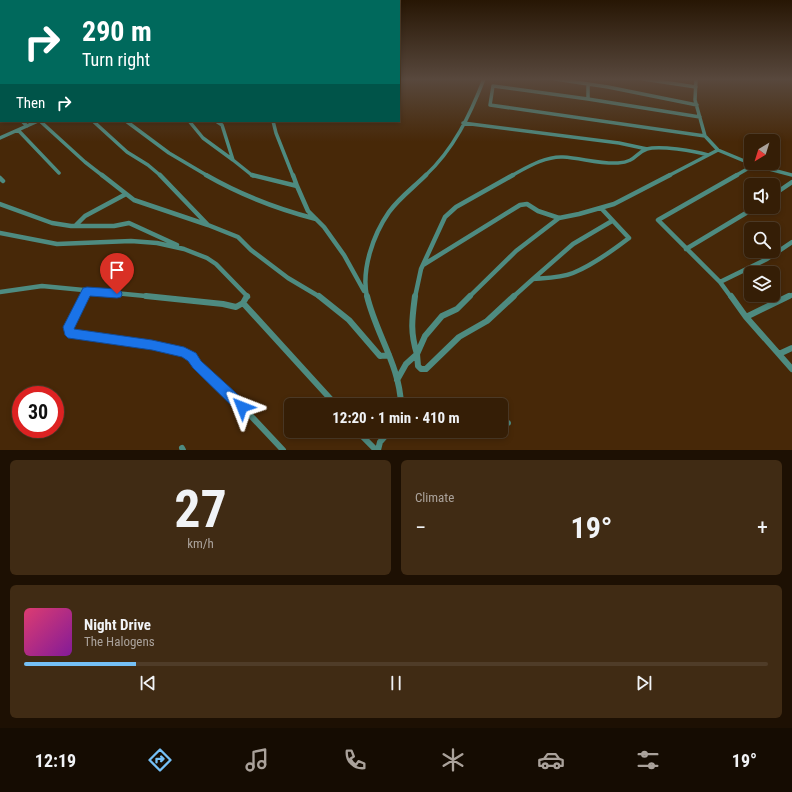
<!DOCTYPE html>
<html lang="en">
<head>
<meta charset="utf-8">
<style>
	:root { --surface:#351e06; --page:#402b14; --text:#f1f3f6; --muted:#aaa29b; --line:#4f3c28; --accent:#75c0f6 }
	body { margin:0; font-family:"Roboto Condensed",sans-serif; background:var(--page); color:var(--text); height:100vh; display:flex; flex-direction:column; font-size:15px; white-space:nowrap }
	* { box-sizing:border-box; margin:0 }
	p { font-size:13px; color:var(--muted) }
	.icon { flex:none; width:22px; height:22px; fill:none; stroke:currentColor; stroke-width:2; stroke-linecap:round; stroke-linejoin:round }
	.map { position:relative; height:450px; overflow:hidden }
	.drawer { display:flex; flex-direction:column; gap:10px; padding:10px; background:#1d1003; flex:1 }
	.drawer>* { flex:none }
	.guide { position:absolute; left:0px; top:0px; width:400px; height:122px; box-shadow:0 2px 6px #0003,0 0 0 1px var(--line); background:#00695c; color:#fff; overflow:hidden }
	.needle { width:26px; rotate:218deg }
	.controls { position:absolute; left:744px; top:134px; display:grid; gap:8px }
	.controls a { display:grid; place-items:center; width:36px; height:36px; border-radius:6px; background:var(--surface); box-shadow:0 2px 6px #0003,0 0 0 1px var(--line); font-size:20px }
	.speed { position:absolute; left:12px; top:386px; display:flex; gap:8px; font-size:20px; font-weight:700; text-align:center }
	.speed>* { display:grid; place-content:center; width:52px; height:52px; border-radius:50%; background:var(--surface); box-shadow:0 2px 6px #0003,0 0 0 1px var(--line); line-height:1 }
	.speed .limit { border:6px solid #d22; background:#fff; color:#111 }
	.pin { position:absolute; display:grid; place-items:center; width:34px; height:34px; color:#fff; margin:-41px -17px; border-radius:50% 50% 50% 0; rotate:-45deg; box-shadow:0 0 4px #0007 }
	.pin .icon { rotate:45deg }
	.me { position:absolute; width:44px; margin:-22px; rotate:315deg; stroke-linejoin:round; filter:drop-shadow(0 0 3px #0008) }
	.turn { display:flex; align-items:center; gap:14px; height:84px; padding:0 16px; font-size:18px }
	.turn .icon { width:52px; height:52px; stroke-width:2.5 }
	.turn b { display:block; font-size:28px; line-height:34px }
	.then { display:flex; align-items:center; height:38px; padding:0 16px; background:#0003; gap:8px; font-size:15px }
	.big { font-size:30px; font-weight:700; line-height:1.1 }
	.drawer .widget { flex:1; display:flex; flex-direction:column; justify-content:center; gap:6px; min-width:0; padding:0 14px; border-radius:6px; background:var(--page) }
	.drawer .dial { align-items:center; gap:0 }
	.dial b { font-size:52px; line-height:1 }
	.song { display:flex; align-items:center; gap:12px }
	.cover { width:48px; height:48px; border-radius:6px; background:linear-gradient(135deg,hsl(340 70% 55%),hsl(290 70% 35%)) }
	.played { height:4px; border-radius:2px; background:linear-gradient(90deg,var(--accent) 15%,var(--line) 15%) }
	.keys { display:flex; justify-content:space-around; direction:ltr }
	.heat { display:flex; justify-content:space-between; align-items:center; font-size:22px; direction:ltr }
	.drawer .tiles { flex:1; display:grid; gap:10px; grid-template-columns:1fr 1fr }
	.widget:last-child { grid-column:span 2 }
	.trip { position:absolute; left:284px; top:398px; width:224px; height:40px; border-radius:6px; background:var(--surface); box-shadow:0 2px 6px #0003,0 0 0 1px var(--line); font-weight:700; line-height:40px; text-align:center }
	.dock { display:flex; height:64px; justify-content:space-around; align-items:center; background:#150c02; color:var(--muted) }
	.dock .icon { width:28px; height:28px }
	.dock .selected { color:var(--accent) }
	.dock b { font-size:18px; color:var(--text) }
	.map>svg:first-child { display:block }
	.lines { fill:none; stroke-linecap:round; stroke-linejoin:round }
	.minor-far2 { stroke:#4e8b80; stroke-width:3.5 }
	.minor-far1 { stroke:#4e8b80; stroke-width:4.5 }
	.minor { stroke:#4e8b80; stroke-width:6 }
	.route { fill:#1a73e8; stroke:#114b97 }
</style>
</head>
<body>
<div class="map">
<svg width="792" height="450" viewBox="0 0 792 450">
	<rect width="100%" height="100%" fill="#472808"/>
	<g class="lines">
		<!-- minor-far2 -->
		<path class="minor-far2" d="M555 79 608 87 697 105
			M643 79 696 87
			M696 79 695 100 705 136 718 150 754 165 792 175
			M588 84V99
			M700 117 588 99 493 86 490 105 705 136
			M22 121 27 126
			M40 121 85 162 103 176
			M93 121 127 152 148 165 161 176
			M126 121 169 153 208 176
			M189 121 203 138 233 160
			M216 121 222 125 233 160 253 176
			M273 121 276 133 293 176
			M463 123 619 143 647 149
			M18 130 59 173
			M0 138 38 121
			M425 176C454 149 470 115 484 79
			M511 176C526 168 545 156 563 157 581 158 599 164 618 163 636 162 635 153 647 149 659 145 695 151 708 155
			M668 176 718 150
			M735 176 754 165"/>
		<!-- minor-far1 -->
		<path class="minor-far1" d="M102 175 134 200 208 225
			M160 175 208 225 238 237 251 250 288 278 320 297
			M206 175C241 195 277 209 316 219
			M252 175 297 186 308 211 324 227 344 255 364 291
			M293 175 297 186
			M0 178 3 181
			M773 195 792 182
			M0 204 52 223 71 226H114L129 223 177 245
			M601 208 629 238C612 251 593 265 573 273 561 278 546 278 533 279L573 244 612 221
			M76 225 85 216 126 194
			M0 233 57 244 131 241 157 243 184 249 207 258 216 264 248 297
			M686 249 756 207
			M423 265 520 205 527 204 538 211 559 218 579 214 614 204 670 175
			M720 282 767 259 792 242
			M0 292 42 286 156 297
			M84 297 87 291
			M367 297C361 270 373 235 389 212 399 198 414 187 426 175
			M415 297 421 269 445 217 456 207 513 175
			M469 297 516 251 559 218
			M513 297 533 279
			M731 297 720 282 658 220 737 175
			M787 297 792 295"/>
		<!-- minor -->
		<path class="minor" d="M84 296 68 327 69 332 72 334 152 345 184 352 192 357 197 364 234 398 283 450
			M146 296 223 304 236 307 243 303
			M247 296 243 303 336 405
			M319 296 349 320 380 356 389 355
			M367 296C376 334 400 366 401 405
			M470 296 457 309 442 316 425 336 417 354 418 366 421 369H426L459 337 487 321 514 296
			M731 296 746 317 792 369
			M746 317 789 296
			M779 354 792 348
			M397 380 406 364 417 354C410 332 412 319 415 296
			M501 424 508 423
			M357 431 376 450
			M387 434 407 435 439 431
			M182 448 183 450
			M378 450 380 442 388 433"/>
	</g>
	<!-- sky -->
	<linearGradient id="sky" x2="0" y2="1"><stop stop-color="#271604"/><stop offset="0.56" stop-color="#58483d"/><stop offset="1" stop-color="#58483d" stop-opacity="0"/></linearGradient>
	<rect width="792" height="142" fill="url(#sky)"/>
	<!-- route -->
	<path class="route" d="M87 287 117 289 121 291 122 294 121 297 117 298 90 296 74 329 152 340 184 347 196 353 201 361 247 403 249 407 247 412 242 413 238 412 193 368 188 361 182 357 152 350 68 338 65 335 63 327 83 288Z"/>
</svg>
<div class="controls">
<a><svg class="needle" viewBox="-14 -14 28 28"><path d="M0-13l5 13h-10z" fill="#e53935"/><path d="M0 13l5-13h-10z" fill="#aaa29b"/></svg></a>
<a><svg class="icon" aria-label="sound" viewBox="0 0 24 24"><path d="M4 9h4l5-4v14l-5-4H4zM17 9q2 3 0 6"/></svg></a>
<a><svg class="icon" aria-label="search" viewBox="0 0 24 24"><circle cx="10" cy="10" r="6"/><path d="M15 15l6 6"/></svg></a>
<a><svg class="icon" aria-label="layers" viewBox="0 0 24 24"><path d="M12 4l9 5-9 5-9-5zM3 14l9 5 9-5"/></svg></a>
</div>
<div class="speed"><div class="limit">30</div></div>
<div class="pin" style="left:117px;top:294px;background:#d93025"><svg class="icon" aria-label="arrive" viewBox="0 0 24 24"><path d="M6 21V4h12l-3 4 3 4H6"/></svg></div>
<svg class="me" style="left:242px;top:407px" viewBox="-20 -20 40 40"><path d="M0-17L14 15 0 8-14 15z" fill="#1a73e8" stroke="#fff" stroke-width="4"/></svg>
<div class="trip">12:20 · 1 min · 410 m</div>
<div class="guide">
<div class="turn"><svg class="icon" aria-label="right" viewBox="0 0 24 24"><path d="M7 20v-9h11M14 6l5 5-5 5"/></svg><div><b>290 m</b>Turn right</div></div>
<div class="then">Then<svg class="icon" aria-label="right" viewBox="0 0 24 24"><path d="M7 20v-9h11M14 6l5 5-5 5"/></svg></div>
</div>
</div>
<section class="drawer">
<div class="tiles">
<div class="widget dial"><b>27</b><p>km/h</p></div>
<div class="widget"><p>Climate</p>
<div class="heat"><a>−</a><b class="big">19°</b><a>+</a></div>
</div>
<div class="widget">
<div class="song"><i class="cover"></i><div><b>Night Drive</b><p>The Halogens</p></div></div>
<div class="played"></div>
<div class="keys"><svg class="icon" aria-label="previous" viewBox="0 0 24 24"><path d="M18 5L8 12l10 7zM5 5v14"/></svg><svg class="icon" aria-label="pause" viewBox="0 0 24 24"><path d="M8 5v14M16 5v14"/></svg><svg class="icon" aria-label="next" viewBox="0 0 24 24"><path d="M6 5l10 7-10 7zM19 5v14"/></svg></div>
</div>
</div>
</section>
<nav class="dock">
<b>12:19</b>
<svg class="icon selected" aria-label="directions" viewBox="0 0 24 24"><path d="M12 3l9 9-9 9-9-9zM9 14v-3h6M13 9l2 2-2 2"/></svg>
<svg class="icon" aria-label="music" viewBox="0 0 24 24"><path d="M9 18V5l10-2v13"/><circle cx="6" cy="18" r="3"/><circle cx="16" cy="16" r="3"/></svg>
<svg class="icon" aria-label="phone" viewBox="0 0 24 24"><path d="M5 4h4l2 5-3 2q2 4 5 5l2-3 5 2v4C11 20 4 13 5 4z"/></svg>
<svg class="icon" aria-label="climate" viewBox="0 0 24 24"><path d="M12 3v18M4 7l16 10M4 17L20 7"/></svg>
<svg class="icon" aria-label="car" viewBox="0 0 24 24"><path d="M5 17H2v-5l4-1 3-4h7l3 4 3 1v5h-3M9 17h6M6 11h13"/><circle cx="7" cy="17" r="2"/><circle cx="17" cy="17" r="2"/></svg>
<svg class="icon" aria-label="filters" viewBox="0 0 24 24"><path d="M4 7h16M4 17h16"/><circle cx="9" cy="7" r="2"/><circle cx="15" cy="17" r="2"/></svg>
<b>19°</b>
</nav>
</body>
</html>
